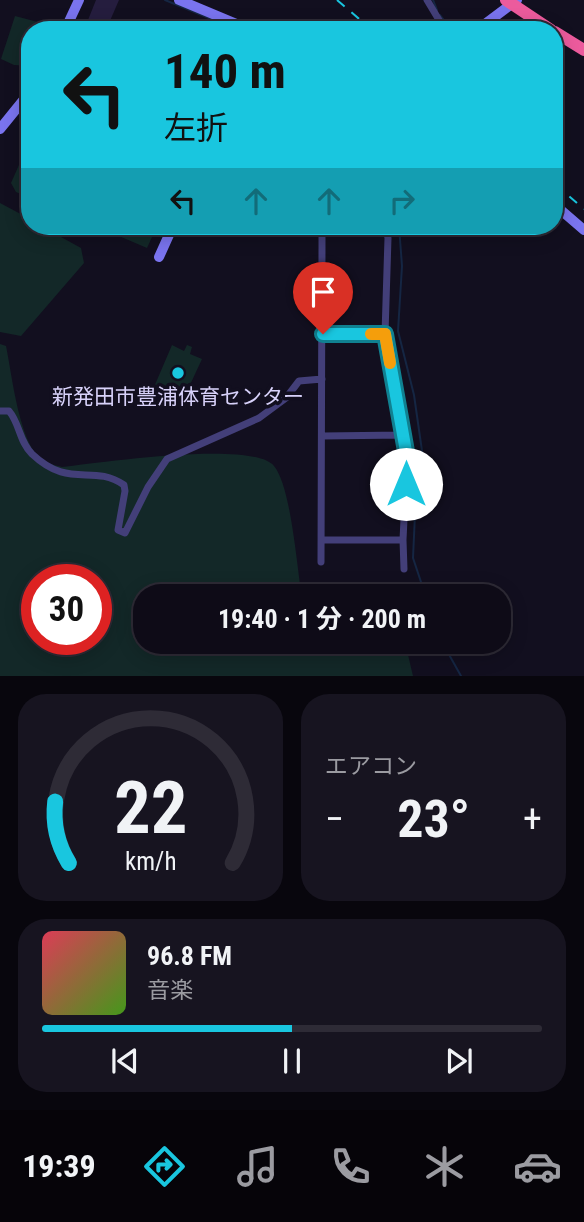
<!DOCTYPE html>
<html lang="ja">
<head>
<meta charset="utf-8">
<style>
	:root { --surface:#0e0b17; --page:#171420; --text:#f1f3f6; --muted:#9b9ba1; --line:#2e2b36; --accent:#19c6df }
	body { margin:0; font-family:"Roboto Condensed","Noto Sans JP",sans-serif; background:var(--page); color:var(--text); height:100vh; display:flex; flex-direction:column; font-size:26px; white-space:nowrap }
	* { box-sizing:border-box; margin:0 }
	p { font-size:23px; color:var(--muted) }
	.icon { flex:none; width:38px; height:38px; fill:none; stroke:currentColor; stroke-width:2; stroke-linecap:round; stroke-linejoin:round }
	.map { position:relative; height:676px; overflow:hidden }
	.sheet { display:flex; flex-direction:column; gap:18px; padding:18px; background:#08060d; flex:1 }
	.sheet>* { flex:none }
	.top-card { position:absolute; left:21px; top:21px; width:542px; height:214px; border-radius:28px; box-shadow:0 4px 18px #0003,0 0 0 2px var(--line); background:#19c6df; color:#111; overflow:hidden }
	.speed { position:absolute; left:21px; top:564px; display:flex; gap:14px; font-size:35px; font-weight:700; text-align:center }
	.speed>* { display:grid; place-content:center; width:91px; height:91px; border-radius:50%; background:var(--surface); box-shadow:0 4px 18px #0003,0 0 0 2px var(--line); line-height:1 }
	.speed .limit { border:10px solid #d22; background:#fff; color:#111 }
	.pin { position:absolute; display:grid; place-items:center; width:60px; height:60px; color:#fff; margin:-72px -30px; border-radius:50% 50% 50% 0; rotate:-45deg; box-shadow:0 0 7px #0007 }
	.pin .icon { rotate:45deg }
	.me { position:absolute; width:77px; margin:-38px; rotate:0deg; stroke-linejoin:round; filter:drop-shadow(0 0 5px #0008) }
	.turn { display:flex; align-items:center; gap:24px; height:147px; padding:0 28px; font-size:32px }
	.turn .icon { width:91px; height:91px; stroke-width:2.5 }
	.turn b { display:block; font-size:49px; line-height:60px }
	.lanes { display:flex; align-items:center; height:66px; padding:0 28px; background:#0003; justify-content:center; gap:35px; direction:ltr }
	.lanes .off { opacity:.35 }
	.big { font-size:52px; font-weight:700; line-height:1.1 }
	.sheet .tile { flex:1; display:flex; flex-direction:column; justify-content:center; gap:10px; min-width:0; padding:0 24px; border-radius:28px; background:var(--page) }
	.sheet .dial { align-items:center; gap:0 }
	.dial svg { height:182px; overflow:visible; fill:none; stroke:var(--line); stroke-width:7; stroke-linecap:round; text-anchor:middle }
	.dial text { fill:var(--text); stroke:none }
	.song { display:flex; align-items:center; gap:21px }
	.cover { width:84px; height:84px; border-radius:10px; background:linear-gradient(135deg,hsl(350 70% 55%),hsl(100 70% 35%)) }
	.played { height:7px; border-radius:4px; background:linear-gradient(90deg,var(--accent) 50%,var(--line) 50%) }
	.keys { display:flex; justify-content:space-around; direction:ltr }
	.heat { display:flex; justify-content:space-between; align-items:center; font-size:38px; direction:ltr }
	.sheet .tiles { flex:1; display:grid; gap:18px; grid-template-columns:1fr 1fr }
	.tile:last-child { grid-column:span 2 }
	.trip { position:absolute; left:133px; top:584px; width:378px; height:70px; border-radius:28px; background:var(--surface); box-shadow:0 4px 18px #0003,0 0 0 2px var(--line); font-weight:700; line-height:70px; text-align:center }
	.tabs { display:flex; height:112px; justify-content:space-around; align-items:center; background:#060409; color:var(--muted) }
	.tabs .icon { width:49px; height:49px }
	.tabs .on { color:var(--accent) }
	.tabs b { font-size:32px; color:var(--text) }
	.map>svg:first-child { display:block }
	.green { fill:#132828; fill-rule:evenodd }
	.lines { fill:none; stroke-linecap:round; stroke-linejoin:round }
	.stream { stroke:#152643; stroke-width:2 }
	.building { fill:#251d3e }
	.street { stroke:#433f79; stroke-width:7 }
	.secondary { stroke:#7a74ef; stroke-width:10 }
	.highway { stroke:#ec5b9d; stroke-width:12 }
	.rail { stroke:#19c6df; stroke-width:2; stroke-dasharray:10 9; stroke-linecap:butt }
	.route-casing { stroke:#108191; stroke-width:18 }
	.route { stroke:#19c6df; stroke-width:12 }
	.slow { stroke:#f59e0b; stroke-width:12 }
	.poi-dot { fill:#19c6df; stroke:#120f1f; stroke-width:2.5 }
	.labels { text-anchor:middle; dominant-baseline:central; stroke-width:7; stroke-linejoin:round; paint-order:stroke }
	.poi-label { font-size:21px; fill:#d8d2fa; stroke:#120f1f }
</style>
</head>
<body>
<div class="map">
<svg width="584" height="676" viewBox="0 0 584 676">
	<rect width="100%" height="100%" fill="#120f1f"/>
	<!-- green -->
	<path class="green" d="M15 16 53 26 52 30H30V66L14 65 1 59Z
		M30 140V198L16 192 11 183Z
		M0 203 30 219V226H41L81 248 84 263 21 336 0 332Z
		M115 226H157L147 248 112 233Z
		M0 344 6 346C12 374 19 443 42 460 47 464 56 465 62 467 98 463 253 440 274 466 291 486 297 568 302 597H145V642H405L413 676H0ZM37 579H96V639H37Z
		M172 345 184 351 187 345 192 347 190 354 202 359 183 400 154 387Z"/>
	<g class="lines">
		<!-- stream -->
		<path class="stream" d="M165 0 238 30
			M433 0 437 10
			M440 15 447 24
			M399 226 402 266 398 331 414 395 424 465 415 514 413 558 426 597
			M442 642 461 676"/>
	</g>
	<!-- building -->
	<path class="building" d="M96 0H119L106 30H84Z"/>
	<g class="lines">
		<!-- street -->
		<path class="street" d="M427 0 442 25 452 30
			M385 226 388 238 385 334 407 457 403 540 404 569
			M323 333 385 334
			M0 411H9C20 424 19 441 32 454 70 490 92 463 124 485L125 491 118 530 125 533 148 487 167 459 259 418 286 398 299 381 322 379
			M322 436 403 435
			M322 540H403
			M321 562 322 247V236L327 226"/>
		<!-- secondary -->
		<path class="secondary" d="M179 0 251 30
			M65 30 79 0
			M477 30 517 0
			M0 129 30 92
			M555 205 584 230
			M159 257 173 226"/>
		<!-- highway -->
		<path class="highway" d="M506 0 551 30
			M555 32 584 50"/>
		<!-- rail -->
		<path class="rail" d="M337 0 372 30
			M555 184 584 209"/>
	</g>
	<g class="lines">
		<!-- route casing -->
		<g class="route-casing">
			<path id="route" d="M323 334H385L407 457 406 484"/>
		</g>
		<!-- route -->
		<use href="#route" class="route"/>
		<!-- slow -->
		<path class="slow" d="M371 334H385L390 363"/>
	</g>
	<!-- markers -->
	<circle class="poi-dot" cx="178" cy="373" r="7"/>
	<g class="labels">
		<!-- poi labels -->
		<g class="poi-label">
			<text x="178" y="397">新発田市豊浦体育センター</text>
		</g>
	</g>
</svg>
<div class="speed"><div class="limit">30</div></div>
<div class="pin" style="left:323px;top:334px;background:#d93025"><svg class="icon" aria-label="arrive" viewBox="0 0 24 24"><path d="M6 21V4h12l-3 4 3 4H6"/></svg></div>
<svg class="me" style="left:406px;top:484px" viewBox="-20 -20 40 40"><circle r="19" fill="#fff"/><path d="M0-13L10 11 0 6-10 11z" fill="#19c6df"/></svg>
<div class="trip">19:40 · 1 分 · 200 m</div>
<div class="top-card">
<div class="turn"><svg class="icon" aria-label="left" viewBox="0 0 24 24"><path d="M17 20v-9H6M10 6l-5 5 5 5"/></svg><div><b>140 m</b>左折</div></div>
<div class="lanes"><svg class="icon" aria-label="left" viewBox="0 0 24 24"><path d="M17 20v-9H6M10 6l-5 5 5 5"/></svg><svg class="icon off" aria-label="ahead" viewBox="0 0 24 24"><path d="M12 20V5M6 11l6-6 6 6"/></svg><svg class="icon off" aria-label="ahead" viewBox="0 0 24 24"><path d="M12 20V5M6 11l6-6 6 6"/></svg><svg class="icon off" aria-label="right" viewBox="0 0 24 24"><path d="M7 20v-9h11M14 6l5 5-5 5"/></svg></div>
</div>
</div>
<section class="sheet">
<div class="tiles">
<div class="tile dial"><svg viewBox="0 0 100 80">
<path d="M14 69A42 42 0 1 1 86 69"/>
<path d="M14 69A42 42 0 0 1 8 42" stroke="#19c6df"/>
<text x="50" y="56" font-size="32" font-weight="700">22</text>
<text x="50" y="72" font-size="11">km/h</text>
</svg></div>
<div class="tile"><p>エアコン</p>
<div class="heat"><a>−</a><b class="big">23°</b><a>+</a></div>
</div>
<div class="tile">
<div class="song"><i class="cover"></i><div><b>96.8 FM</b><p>音楽</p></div></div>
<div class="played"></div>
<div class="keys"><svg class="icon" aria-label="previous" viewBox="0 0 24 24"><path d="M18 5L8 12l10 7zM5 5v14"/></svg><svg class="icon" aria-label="pause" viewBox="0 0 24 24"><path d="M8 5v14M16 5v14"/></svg><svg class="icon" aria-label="next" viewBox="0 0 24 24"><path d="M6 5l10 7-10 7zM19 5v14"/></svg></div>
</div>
</div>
</section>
<nav class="tabs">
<b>19:39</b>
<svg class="icon on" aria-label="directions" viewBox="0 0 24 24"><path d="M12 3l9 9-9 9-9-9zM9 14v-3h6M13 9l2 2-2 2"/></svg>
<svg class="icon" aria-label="music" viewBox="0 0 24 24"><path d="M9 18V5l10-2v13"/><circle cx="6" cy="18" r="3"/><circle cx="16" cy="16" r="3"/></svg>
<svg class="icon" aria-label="phone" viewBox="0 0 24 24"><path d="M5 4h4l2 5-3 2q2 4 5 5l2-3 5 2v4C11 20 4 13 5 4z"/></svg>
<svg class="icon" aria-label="climate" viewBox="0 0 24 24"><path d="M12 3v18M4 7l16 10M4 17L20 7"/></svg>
<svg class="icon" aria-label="car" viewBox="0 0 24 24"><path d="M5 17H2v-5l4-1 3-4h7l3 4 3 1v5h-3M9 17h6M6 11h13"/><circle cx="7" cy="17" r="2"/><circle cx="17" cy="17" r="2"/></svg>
</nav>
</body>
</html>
